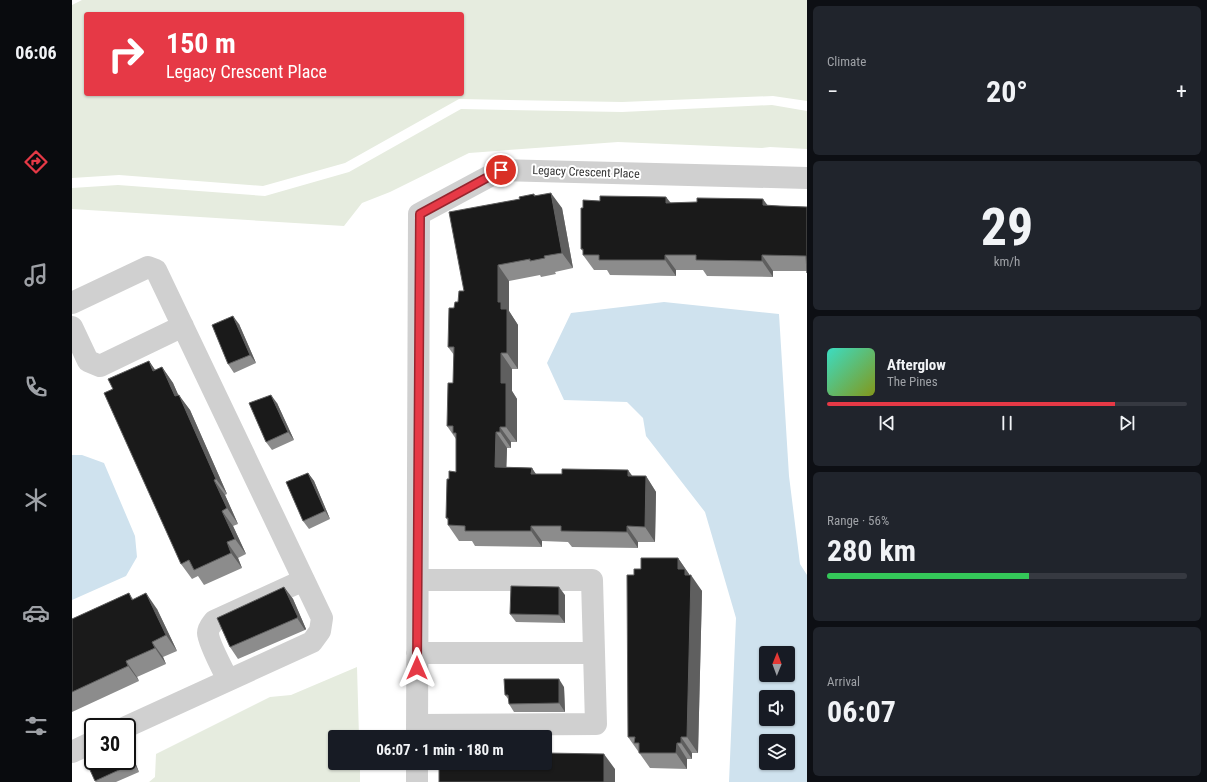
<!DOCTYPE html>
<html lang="en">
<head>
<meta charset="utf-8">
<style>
	:root { --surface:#171b24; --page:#20242c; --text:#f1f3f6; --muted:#9ea1a6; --line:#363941; --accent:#e63946 }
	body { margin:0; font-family:"Roboto Condensed",sans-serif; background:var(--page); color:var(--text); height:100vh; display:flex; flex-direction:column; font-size:15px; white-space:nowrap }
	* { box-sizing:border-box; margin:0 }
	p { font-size:13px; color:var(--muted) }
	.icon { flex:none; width:22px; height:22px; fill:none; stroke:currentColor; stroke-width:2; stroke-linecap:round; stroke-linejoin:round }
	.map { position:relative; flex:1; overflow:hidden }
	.sheet { display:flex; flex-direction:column; gap:6px; padding:6px; background:#0d0f14; width:400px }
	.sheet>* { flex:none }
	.guide { position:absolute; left:12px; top:12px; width:380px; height:84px; border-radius:4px; box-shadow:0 1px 3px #0004; background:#e63946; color:#fff; overflow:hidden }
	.needle { width:26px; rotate:1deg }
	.tools { position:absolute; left:687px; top:646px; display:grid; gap:8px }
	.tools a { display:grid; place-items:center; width:36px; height:36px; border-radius:4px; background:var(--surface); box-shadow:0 1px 3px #0004; font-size:20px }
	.speed { position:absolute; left:12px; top:718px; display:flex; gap:8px; font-size:20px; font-weight:700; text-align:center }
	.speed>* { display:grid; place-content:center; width:52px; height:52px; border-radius:50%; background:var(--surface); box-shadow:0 1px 3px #0004; line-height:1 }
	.speed .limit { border:2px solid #111; border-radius:6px; background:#fff; color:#111 }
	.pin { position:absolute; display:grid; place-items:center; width:34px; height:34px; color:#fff; margin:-17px; border:2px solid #fff; border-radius:50%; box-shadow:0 1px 4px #0007 }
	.me { position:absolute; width:44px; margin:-22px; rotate:0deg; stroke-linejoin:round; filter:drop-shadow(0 0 3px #0008) }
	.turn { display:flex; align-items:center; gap:14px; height:84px; padding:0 16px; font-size:18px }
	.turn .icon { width:52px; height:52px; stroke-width:2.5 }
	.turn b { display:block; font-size:28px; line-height:34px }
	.big { font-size:30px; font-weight:700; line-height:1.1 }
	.sheet .widget { flex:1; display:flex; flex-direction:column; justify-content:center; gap:6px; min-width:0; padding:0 14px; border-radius:6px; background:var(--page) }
	.sheet .dial { align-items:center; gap:0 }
	.dial b { font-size:52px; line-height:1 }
	.song { display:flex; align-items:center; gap:12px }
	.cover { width:48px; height:48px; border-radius:6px; background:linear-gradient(135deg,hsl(170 70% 55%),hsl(70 70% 35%)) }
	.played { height:4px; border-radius:2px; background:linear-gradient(90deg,var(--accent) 80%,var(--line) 80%) }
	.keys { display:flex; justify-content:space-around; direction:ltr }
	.heat { display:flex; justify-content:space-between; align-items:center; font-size:22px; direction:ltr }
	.charge { height:6px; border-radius:3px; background:linear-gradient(90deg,#34c759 56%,var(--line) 0) }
	.trip { position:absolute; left:256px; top:730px; width:224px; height:40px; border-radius:4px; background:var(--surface); box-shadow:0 1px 3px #0004; font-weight:700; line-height:40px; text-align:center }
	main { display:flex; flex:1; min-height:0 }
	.tab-bar { display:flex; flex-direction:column; width:72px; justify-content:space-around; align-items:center; background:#090b0e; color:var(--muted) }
	.tab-bar .icon { width:28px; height:28px }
	.tab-bar .selected { color:var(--accent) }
	.tab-bar b { font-size:18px; color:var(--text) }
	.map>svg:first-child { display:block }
	.green { fill:#e6ecdf; fill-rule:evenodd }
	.water { fill:#cfe2ee; fill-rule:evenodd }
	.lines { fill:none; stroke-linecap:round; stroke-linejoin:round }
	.minor { stroke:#d0d0d0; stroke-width:22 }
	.wall { fill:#8c8c8c }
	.shaded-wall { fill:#5f5f5f }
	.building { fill:#1a1a1a; stroke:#5f5f5f }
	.route-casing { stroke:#96252e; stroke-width:10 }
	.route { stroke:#e63946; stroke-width:7 }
	.labels { text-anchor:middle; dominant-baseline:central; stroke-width:4; stroke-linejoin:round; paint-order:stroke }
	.street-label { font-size:12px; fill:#333; stroke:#fff }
</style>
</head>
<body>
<main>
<nav class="tab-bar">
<b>06:06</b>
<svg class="icon selected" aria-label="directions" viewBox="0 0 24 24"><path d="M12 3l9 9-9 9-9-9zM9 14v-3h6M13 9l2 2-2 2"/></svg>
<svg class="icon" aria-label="music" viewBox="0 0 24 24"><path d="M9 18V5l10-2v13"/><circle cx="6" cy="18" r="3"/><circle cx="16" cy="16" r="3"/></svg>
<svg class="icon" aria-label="phone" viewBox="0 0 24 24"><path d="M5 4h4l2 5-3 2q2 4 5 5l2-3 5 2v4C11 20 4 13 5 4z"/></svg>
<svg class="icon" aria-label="climate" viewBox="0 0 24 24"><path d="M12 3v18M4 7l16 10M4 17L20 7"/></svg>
<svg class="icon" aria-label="car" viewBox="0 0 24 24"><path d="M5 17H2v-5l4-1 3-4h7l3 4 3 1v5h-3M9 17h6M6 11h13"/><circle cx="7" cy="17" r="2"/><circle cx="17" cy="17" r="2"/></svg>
<svg class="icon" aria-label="filters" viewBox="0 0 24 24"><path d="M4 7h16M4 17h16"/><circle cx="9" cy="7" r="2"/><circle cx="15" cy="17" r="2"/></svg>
</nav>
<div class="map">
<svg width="735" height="782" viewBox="0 0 735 782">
	<rect width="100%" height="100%" fill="#fff"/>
	<!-- green -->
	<path class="green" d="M10 0H735V101L701 96 550 102 387 99 273 163 191 186 47 175 0 178V5ZM14 14H390V94H14Z
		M700 105 735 111V149L698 147 690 148 546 142 397 153 318 192 290 203 272 226 0 209V188L46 185 193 196 277 172 389 109 550 112Z
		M285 667 287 737H263V763H288V782H77L83 777 84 754 198 697 219 695Z"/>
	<!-- water -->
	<path class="water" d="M592 302 707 314 717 476 728 564 735 575V782H657L664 618 633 512 574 436 571 418 555 402 492 400 475 363 499 313ZM694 653H716V675H694ZM694 697H716V719H694ZM694 741H716V763H694Z
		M0 455H10L32 463 63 536 65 557 54 576 0 600Z"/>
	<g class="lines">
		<!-- minor -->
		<path class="minor" d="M0 303 76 267 84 270 250 618 248 631 240 642 54 727
			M0 327 16 361 28 366 111 326
			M345 653H522
			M156 680C151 670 136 642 136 633 136 628 139 625 142 621L232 580
			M345 725 524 724 520 580H346
			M345 737 347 214 429 170 735 178
			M0 752 21 742
			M345 782V763"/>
	</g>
	<!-- wall -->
	<path class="wall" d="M462 194 463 195 490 208 501 268 483 272 484 274 469 277 468 275 437 281V311L446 325V369H440V391L445 399V442H439V448H435L434 467 460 468 463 474 574 476 584 492 583 542H566V548L500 547 496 542 470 541V547L403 546 400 541H387L376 525V520L374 518 377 479 384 472V439L375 426 381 383 382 355 376 347 382 308 448 199Z
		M594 197 599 203 735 207V271H701V277L635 276 631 270H604V276L538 275 535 270H522L511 255V251L509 249 511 208 528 201Z
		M167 324 184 363 162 373 156 364Z
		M77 361 83 370 90 367 101 383 106 395 118 410 155 494 153 495 166 524 161 526 174 554 166 558 170 568 132 585 126 576 120 579 109 564 41 389Z
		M205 403 222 440 200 450 194 442Z
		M236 473 242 481 258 519 237 529 231 521Z
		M606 558 617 574V575L630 591 626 753H620V759H615V769L578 768 556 737 562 575 569 569Z
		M212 587 221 599 234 629 233 630 166 659 158 647Z
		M57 593 61 599 85 609 105 651 91 657 94 664 65 677 67 681 0 712V619Z
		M493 595V623L444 622 438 614Z
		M492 687 493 712H442L437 704V700L433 695Z
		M55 745 58 750 67 772 44 782H24L23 781 55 761Z"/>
	<!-- shaded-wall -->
	<path class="shaded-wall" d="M479 193 490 208 501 268 490 253Z
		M594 197 605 212 594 203Z
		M691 199 702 214 691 205Z
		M593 255 604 270V276L593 260Z
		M690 255 701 271V277L690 261Z
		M426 265 437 281V311L446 325V369L435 353 429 309 426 302Z
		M161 316 167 324 184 363 178 355Z
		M429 353 440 369V391L445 399V442L434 427 429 383Z
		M77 361 88 377 81 371Z
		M90 367 101 383 114 412 103 396Z
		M107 395 118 410 155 494 144 479Z
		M199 395 205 403 222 440 216 432Z
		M428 427 439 442V448L428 432Z
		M424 432 435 448 434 483 423 467Z
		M460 468 470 483 459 474Z
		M556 470 567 485 556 476Z
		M236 473 242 481 258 519 253 511Z
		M574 476 584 492 583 542 573 527Z
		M142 480 153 495 166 524 155 508Z
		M150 511 161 526 174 554 163 539Z
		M459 526 470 541V547L459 531Z
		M555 526 566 542V548L555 532Z
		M155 542 166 558 170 568 159 553Z
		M606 558 617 574V575H619L630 591 626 753 615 737 606 569Z
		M212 587 221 599 234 629 233 630 225 618Z
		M487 587 493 595V623L487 615Z
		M74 593 85 609 105 651 94 635Z
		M80 642 91 657 94 664 83 648Z
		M54 661 65 677 67 681 56 666Z
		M487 679 492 687 493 712 487 703Z
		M609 737 620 753V759L609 743Z
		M605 743 615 759V769L604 753Z
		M55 745 58 750 67 772 62 763 55 748Z
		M532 754 543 769V782H532Z"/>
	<!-- building -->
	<path class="building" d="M479 193 490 253 472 256 473 258 458 261V259L426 265V302H429V309H435V353H429V383H434V427H428V432H424L423 467 460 468 459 474H490V469L556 470V476H574L573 527 555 526V532L489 531V526H459V531H393V526L376 525V518H374L375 479H377V471L384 472V433H381V426H375L376 383H381L382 347H376L377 308H382L383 302H386L387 291H392L377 212 448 199 447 197 462 194V196Z
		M528 196 594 197V203L625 202V198L691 199V205L708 206 735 207V273L734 256 690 255V261L624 260V255H593V260H527V255H511V249H509V208H511V200L528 201Z
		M161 316 178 355 156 364 140 325Z
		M77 361 81 371 90 367 103 396 107 395 144 479 142 480 155 508 150 511 163 539 155 542 159 553 122 570 117 560 109 564 32 393 41 389 36 379Z
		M199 395 216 432 194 442 177 403Z
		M236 473 253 511 231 521 214 482Z
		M569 558H606V569H613V575H619L615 737H609V743H605L604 753H567V743H562L563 737H556L555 575H562V569H569Z
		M439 586 487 587V615L438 614Z
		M212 587 226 617 225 618 158 647 145 618Z
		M57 593 60 600 74 593 94 635 80 642 83 648 54 661 56 666 0 692V619Z
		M432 679H487V703L437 704 436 695H433Z
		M55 748 62 763 23 781 13 759 21 755V761H55Z
		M473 753 532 754V782H367V763H473Z"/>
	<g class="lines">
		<!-- route casing -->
		<g class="route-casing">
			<path id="route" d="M345 668 348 214 429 170"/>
		</g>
		<!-- route -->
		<use href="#route" class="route"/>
	</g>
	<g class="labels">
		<!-- street labels -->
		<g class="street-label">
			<text transform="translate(514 172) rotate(2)">Legacy Crescent Place</text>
		</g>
	</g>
</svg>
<div class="tools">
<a><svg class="needle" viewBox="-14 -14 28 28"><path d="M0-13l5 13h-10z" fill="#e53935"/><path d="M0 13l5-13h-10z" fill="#9ea1a6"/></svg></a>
<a><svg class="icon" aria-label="sound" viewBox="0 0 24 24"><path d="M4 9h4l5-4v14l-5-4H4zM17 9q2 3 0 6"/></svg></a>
<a><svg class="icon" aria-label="layers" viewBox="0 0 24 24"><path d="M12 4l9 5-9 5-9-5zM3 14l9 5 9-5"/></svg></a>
</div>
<div class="speed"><div class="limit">30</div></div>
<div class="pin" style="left:429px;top:170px;background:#d93025"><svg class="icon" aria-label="arrive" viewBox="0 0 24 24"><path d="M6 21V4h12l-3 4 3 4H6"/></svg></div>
<svg class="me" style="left:345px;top:668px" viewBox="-20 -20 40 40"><path d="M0-17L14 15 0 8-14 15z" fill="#e63946" stroke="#fff" stroke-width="4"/></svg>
<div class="trip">06:07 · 1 min · 180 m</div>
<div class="guide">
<div class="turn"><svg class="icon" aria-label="right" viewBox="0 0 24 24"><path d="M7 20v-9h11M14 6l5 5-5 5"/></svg><div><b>150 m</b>Legacy Crescent Place</div></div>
</div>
</div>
<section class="sheet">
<div class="widget"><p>Climate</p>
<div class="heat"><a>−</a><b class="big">20°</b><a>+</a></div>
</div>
<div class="widget dial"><b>29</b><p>km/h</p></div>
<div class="widget">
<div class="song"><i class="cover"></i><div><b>Afterglow</b><p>The Pines</p></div></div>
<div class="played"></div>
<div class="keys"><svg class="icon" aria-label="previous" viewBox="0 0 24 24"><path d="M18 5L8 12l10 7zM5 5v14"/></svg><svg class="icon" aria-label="pause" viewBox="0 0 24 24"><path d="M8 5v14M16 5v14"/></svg><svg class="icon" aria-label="next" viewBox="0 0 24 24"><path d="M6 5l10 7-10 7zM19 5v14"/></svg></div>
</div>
<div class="widget"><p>Range · 56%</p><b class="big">280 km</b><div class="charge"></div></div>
<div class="widget"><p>Arrival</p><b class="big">06:07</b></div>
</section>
</main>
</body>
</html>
